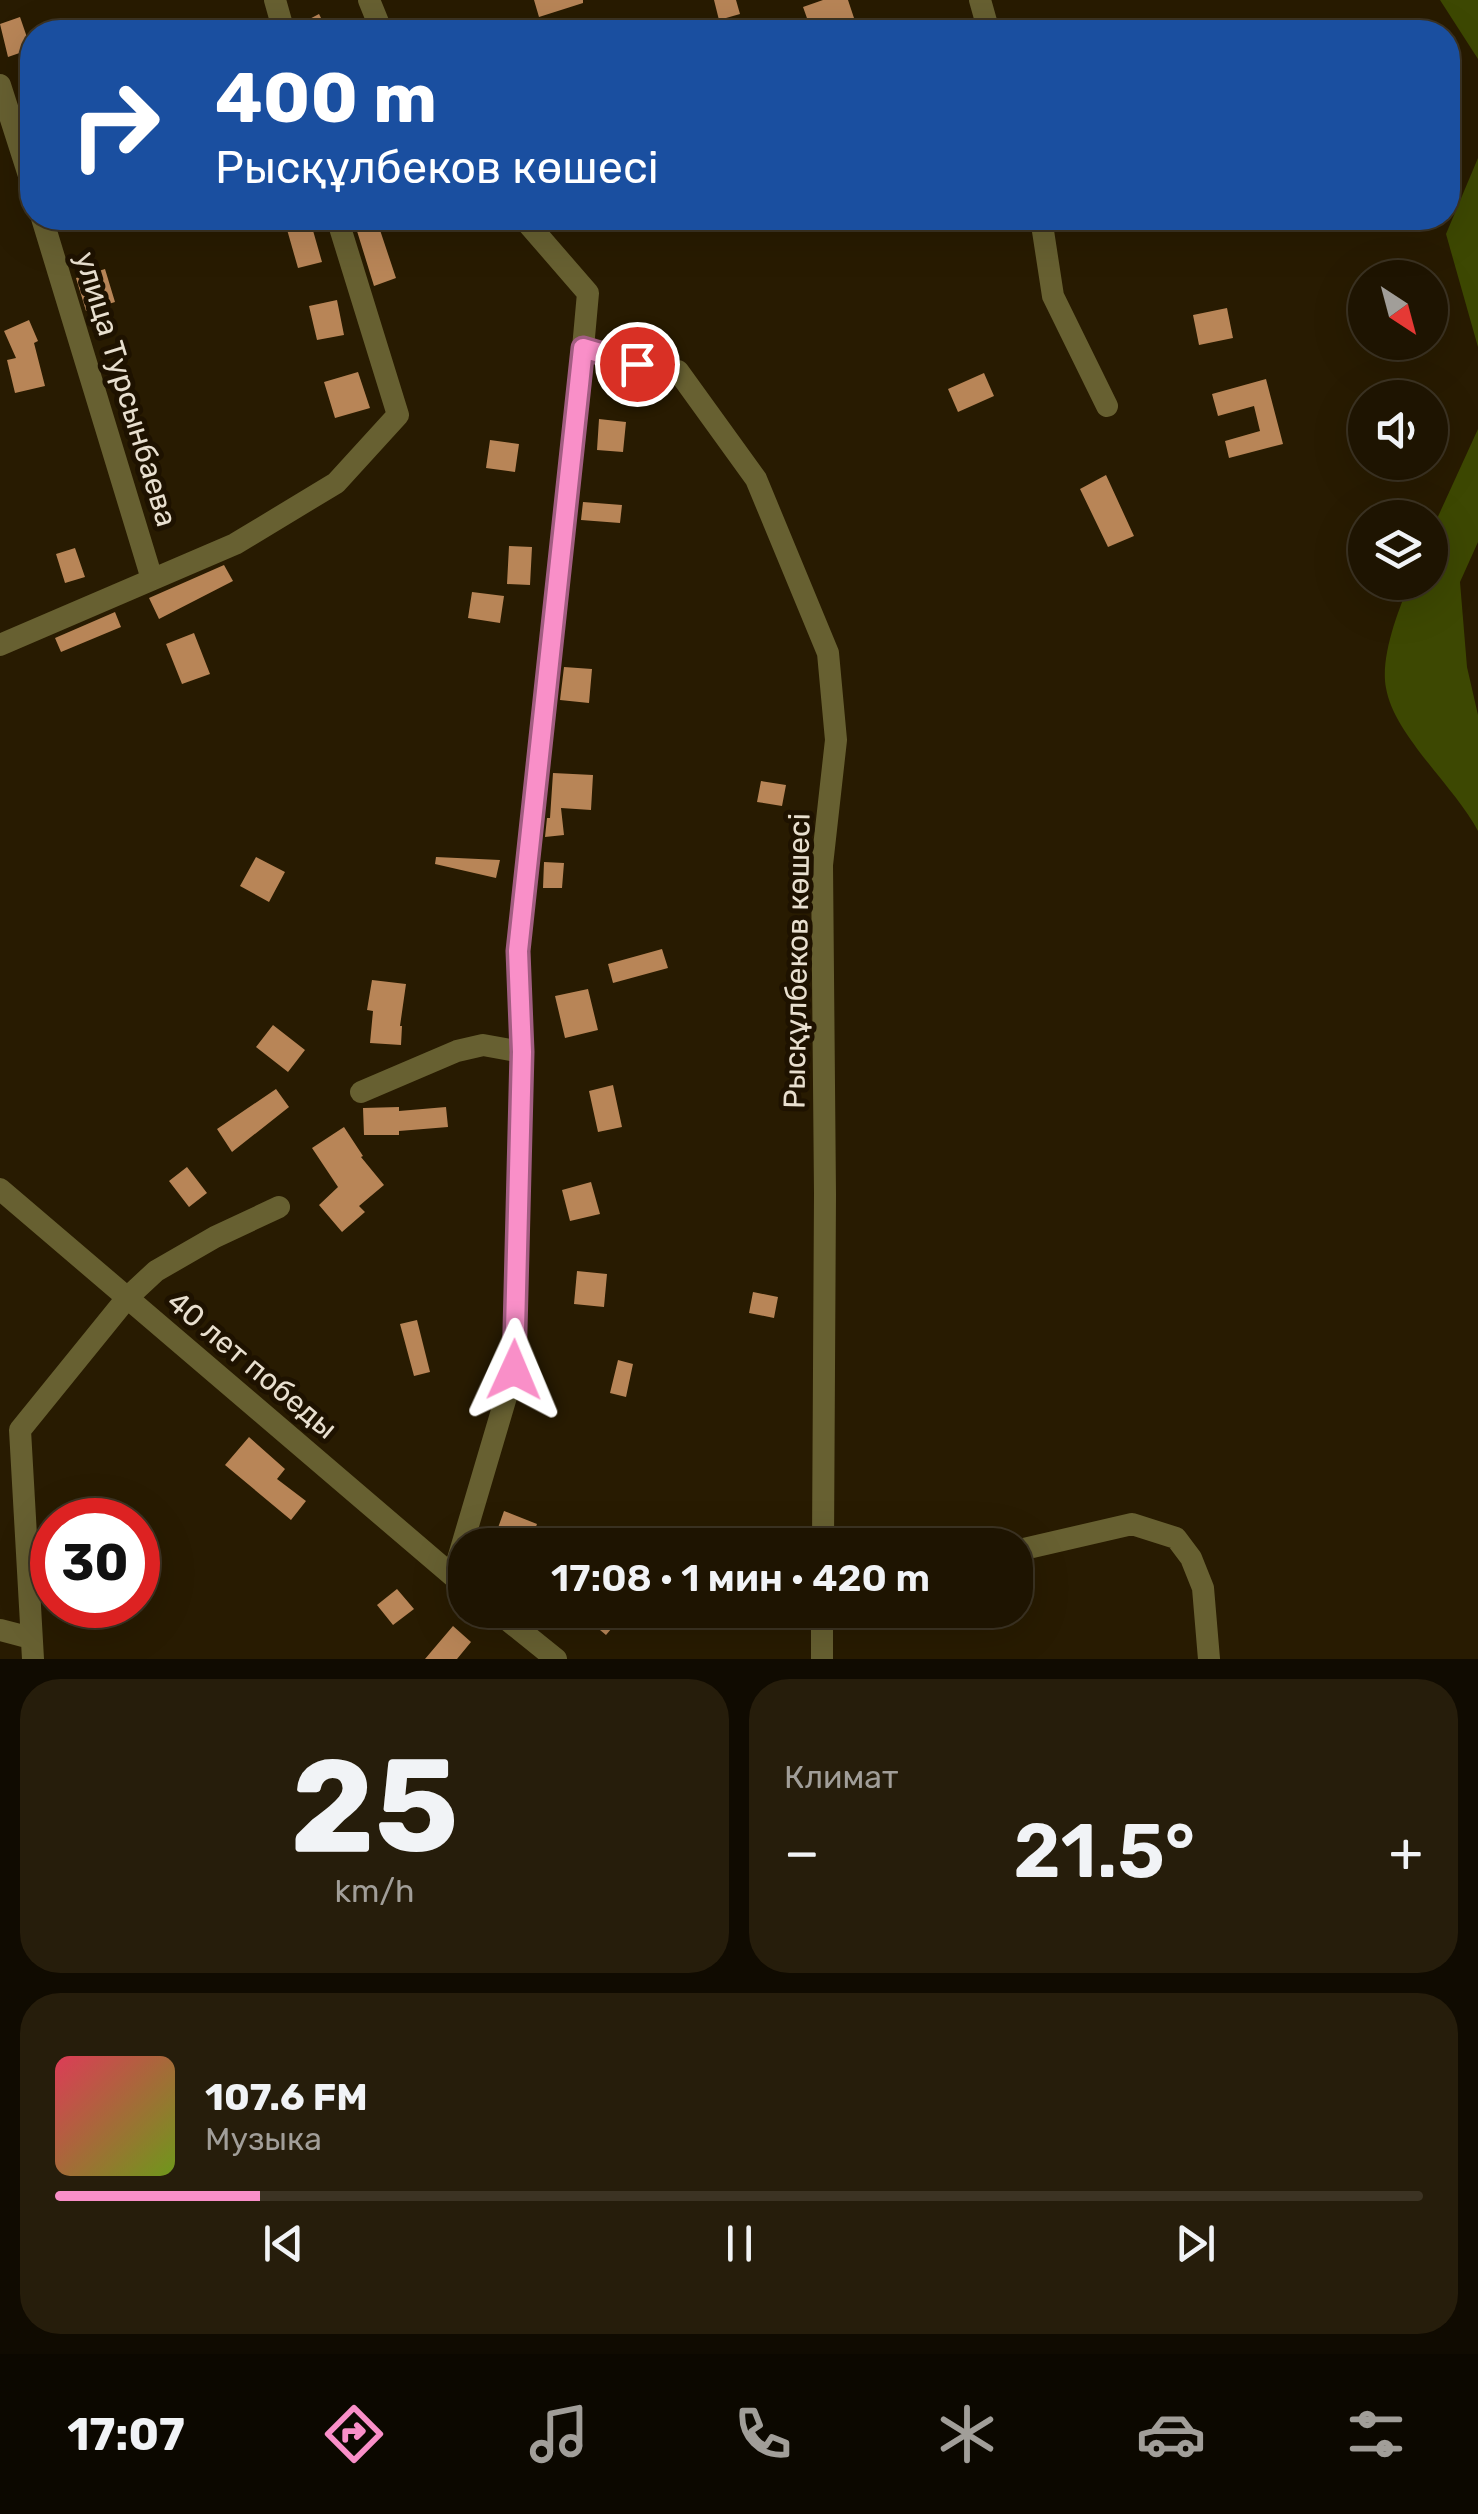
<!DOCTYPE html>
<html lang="ru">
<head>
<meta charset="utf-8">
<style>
	:root { --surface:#1e1401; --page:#261d0b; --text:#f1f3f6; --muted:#a19e99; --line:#3c3323; --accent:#f98fc8 }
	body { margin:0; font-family:Rubik,sans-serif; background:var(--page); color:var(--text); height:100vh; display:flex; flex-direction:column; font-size:38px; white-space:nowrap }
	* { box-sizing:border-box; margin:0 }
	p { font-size:32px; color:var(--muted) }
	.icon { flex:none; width:55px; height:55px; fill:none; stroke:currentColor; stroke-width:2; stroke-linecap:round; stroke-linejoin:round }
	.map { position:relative; height:1659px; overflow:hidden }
	.sheet { display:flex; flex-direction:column; gap:20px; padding:20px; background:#100b01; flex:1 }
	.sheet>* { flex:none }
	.top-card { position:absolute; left:20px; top:20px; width:1440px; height:210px; border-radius:40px; box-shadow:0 10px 40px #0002,0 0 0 2px var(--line); background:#1a4fa0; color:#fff; overflow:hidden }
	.needle { width:65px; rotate:144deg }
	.controls { position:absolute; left:1348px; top:260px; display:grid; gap:20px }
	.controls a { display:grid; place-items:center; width:100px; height:100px; border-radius:50%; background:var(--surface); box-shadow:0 10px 40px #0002,0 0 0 2px var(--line); font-size:50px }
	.speed { position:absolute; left:30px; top:1498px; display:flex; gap:20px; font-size:50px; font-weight:700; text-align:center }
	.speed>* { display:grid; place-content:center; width:130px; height:130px; border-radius:50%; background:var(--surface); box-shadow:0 10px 40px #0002,0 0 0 2px var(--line); line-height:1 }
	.speed .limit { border:15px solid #d22; background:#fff; color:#111 }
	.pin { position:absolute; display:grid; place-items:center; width:85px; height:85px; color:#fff; margin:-42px; border:5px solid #fff; border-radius:50%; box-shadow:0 2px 10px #0007 }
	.me { position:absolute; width:110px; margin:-55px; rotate:1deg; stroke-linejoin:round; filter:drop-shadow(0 0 8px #0008) }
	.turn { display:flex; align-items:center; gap:35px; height:210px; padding:0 30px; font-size:45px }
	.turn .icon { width:130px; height:130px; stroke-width:2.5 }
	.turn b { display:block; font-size:70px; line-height:85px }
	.big { font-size:75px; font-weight:600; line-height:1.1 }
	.sheet .card { flex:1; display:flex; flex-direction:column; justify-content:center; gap:15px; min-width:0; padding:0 35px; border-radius:40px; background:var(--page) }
	.sheet .dial { align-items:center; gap:0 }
	.dial b { font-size:130px; line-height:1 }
	.song { display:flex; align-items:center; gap:30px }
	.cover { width:120px; height:120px; border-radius:15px; background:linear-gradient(135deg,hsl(350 70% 55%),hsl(80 70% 35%)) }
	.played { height:10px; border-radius:5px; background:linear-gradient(90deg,var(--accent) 15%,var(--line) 15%) }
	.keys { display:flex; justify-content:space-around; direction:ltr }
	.heat { display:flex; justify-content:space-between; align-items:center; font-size:55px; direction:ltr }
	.sheet .tiles { flex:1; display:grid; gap:20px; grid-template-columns:1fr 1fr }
	.card:last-child { grid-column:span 2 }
	.trip { position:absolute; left:448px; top:1528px; width:585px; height:100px; border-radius:40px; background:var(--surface); box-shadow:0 10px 40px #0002,0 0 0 2px var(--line); font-weight:600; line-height:100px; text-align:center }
	.tab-bar { display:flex; height:160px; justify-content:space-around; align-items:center; background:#0c0800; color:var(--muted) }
	.tab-bar .icon { width:70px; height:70px }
	.tab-bar .active { color:var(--accent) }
	.tab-bar b { font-size:45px; color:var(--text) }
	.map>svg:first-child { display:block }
	.water { fill:#3d4802 }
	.building { fill:#b88557 }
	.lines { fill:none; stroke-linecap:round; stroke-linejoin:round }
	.minor { stroke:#676031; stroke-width:22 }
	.route-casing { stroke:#a25d82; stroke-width:25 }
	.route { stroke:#f98fc8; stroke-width:18 }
	.labels { text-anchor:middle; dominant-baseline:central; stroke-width:10; stroke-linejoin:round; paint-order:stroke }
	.street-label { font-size:30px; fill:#e8dfcf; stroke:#1e1200 }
</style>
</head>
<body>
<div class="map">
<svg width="1478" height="1659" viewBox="0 0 1478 1659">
	<rect width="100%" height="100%" fill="#281b01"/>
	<!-- water -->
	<path class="water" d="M1440 0H1478V59Z
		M1478 158V347L1446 234Z
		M1478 429V542L1460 582 1467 667 1478 715V831C1455 787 1394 735 1386 688 1380 658 1398 610 1410 583L1430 582V534Z"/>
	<!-- building -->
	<path class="building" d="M534 0H583V3L539 17Z
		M714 0H736L740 14 719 20Z
		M823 0H848L855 21 812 32 803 7Z
		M319 14 328 32H299L298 25Z
		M20 17 31 49 8 57 0 24Z
		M310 220 322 262 298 268 286 226Z
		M378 224 396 278 374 286 357 231Z
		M105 269 115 302 86 311 76 278Z
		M337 300 344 335 317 340 309 306Z
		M1227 308 1233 338 1199 345 1193 315Z
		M29 320 38 341 34 343 45 386 15 393 7 360 16 358 4 331Z
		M358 372 370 408 335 418 324 382Z
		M984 373 994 396 958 412 948 389Z
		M1266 379 1283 444 1229 458 1225 441 1260 431 1254 406 1218 416 1212 394Z
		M599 419 626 422 623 452 597 450Z
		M490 440 519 444 515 472 486 468Z
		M1106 475 1134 536 1108 547 1080 489Z
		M583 502 622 505 620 523 581 520Z
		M509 546 532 547 530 585 507 584Z
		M75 548 85 577 65 583 56 554Z
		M224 565 233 581 159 619 149 598Z
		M472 592 504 596 500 623 468 618Z
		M115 612 121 627 61 652 55 638Z
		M194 633 210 674 182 684 166 644Z
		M564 667 592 669 589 703 560 700Z
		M553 773 593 775 591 810 561 808 564 835 545 837 547 818H550Z
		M761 781 786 785 782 806 757 802Z
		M256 857 285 872 269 902 240 886Z
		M436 857 500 860 496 878 435 864Z
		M544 862 564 863 562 888H543Z
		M662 949 668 968 613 983 608 964Z
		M372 980 406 984 400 1026H402L401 1045 370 1043 373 1011 367 1010Z
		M588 989 598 1030 565 1038 555 996Z
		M273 1025 305 1050 288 1072 256 1047Z
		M613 1085 622 1127 598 1132 589 1091Z
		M276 1089 289 1107 232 1152 217 1129Z
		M399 1107V1111L446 1107 448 1127 399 1131V1135H364L363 1108Z
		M344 1127 363 1156 361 1157 384 1185 359 1206 365 1212 342 1232 319 1205 338 1187 312 1148Z
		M187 1167 207 1193 189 1207 169 1181Z
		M591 1182 600 1214 570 1221 562 1190Z
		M577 1271 607 1274 604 1307 574 1304Z
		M753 1292 778 1297 774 1318 749 1313Z
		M417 1320 430 1372 414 1376 400 1324Z
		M618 1360 633 1364 626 1397 610 1393Z
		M249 1437 285 1469 277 1479 306 1501 291 1520 225 1465Z
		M504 1511 537 1524 529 1545H512L494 1539Z
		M397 1589 414 1609 393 1625 377 1605Z
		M596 1610H627L606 1635 588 1620Z
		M453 1626 471 1642 457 1659H425Z"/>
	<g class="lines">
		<!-- minor -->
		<path class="minor" d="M275 0 284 32
			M369 0 382 32
			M980 0 989 32
			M0 85 32 185
			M42 218 152 579
			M523 218 588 293 583 348 637 364 678 371 756 479 828 653 836 740 822 865 825 1194 823 1545
			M1041 218 1053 296 1107 406
			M0 645 235 544 336 483 398 415 337 218
			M361 1092 457 1051 483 1045 522 1052
			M0 1189 461 1583
			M1015 1551 1132 1524 1176 1538 1191 1558 1203 1588 1209 1659
			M453 1576 514 1370 522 1052 518 951 583 348
			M495 1610 556 1659
			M0 1630 31 1638
			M33 1659 20 1430 127 1298 156 1271 215 1237 279 1207
			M822 1659V1610"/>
	</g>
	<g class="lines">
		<!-- route casing -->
		<g class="route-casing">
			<path id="route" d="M514 1370 522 1052 518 951 583 348 637 364"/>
		</g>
		<!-- route -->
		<use href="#route" class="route"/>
	</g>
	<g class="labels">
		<!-- street labels -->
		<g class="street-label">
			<text transform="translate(126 389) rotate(73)">улица Турсынбаева</text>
			<text transform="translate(797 961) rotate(-89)">Рысқұлбеков көшесі</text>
			<text transform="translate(252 1365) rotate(40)">40 лет победы</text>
		</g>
	</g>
</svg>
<div class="controls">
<a><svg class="needle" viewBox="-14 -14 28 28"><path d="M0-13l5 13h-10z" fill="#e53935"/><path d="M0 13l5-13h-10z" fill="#a19e99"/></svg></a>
<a><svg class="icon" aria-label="sound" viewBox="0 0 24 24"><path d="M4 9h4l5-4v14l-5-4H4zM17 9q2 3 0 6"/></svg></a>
<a><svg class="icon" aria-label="layers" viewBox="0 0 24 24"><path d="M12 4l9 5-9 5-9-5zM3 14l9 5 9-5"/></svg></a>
</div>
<div class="speed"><div class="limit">30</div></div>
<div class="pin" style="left:637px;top:364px;background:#d93025"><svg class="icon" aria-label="arrive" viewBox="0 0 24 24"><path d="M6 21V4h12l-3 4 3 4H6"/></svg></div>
<svg class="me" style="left:514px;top:1370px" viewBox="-20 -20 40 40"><path d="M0-17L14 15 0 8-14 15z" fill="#f98fc8" stroke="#fff" stroke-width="4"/></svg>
<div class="trip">17:08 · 1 мин · 420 m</div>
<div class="top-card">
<div class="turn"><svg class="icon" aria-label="right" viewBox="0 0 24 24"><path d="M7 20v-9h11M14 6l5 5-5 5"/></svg><div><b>400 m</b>Рысқұлбеков көшесі</div></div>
</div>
</div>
<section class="sheet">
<div class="tiles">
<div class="card dial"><b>25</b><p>km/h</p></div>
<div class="card"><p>Климат</p>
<div class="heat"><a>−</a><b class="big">21.5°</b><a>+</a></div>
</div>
<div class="card">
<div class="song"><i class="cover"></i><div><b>107.6 FM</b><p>Музыка</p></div></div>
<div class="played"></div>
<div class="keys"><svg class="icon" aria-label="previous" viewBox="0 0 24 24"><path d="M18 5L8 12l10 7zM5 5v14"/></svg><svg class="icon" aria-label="pause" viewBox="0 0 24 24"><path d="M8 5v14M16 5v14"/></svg><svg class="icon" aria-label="next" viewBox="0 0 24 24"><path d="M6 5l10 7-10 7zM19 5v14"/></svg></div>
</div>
</div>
</section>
<nav class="tab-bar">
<b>17:07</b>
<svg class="icon active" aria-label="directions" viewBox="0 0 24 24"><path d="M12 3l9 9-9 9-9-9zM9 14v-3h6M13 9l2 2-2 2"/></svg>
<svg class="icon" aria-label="music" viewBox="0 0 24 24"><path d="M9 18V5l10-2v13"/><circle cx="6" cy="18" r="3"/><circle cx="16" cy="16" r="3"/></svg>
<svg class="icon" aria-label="phone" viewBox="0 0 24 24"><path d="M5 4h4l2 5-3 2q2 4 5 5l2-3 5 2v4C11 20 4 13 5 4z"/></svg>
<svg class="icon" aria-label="climate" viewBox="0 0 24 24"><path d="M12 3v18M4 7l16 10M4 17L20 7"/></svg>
<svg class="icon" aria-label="car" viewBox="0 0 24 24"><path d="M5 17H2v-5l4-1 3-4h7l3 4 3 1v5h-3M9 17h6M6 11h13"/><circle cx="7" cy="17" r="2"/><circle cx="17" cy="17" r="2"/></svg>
<svg class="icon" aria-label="filters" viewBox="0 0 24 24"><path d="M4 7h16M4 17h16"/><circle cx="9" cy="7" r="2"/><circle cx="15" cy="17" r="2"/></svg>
</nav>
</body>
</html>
